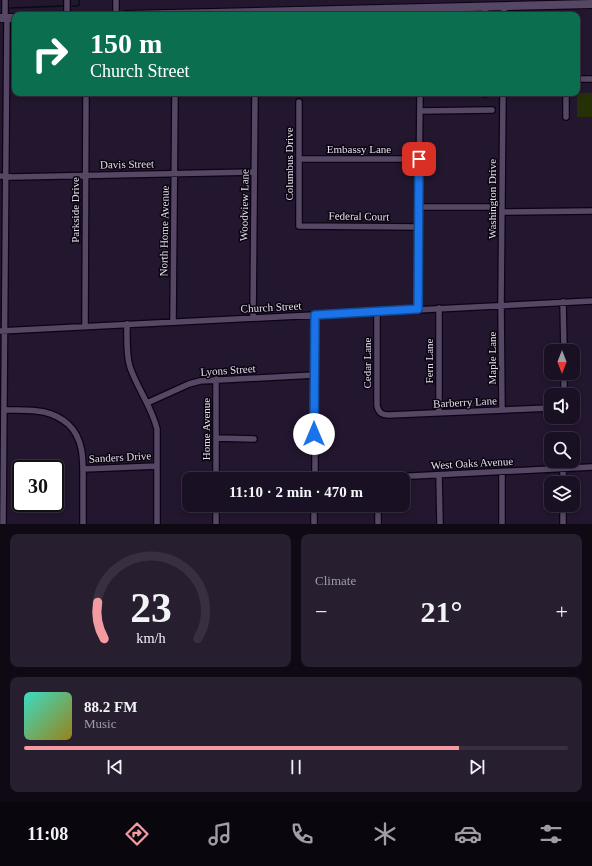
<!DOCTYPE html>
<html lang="en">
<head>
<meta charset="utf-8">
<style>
	:root { --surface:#1a1023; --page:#271e30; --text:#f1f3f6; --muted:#9f9da6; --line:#383041; --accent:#f49aa1 }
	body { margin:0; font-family:Georgia,serif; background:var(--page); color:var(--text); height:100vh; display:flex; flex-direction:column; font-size:15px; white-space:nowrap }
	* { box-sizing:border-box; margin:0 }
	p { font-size:13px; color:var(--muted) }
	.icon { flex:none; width:22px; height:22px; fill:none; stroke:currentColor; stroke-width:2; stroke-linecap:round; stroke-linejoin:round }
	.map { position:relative; height:524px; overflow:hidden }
	.side { display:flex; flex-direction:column; gap:10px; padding:10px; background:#0e0913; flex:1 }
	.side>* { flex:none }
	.top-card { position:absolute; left:12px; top:12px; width:568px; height:84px; border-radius:8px; box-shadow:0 2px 6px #0003,0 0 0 1px var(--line); background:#0b6e4f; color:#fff; overflow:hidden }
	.needle { width:26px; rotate:180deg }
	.fabs { position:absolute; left:544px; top:344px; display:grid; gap:8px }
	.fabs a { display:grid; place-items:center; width:36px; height:36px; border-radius:8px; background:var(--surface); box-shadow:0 2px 6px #0003,0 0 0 1px var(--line); font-size:20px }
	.speed { position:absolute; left:12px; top:460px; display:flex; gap:8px; font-size:20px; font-weight:700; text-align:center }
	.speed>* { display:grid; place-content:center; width:52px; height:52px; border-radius:50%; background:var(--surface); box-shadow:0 2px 6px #0003,0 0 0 1px var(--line); line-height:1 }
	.speed .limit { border:2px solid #111; border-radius:6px; background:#fff; color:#111 }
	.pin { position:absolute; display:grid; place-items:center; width:34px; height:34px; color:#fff; margin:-17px; border-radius:8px; box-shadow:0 2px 6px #0006 }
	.me { position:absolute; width:44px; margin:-22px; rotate:0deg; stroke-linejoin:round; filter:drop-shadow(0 0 3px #0008) }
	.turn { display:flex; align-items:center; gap:14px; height:84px; padding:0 12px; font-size:18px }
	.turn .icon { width:52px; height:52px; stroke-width:2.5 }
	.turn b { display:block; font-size:28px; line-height:34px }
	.big { font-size:30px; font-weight:800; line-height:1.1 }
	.side .card { flex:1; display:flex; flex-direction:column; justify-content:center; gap:6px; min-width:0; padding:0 14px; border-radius:8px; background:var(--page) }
	.side .dial { align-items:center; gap:0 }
	.dial svg { height:104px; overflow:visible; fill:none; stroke:var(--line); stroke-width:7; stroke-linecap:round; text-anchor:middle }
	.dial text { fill:var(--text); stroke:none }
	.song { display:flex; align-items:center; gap:12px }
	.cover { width:48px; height:48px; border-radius:6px; background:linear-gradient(135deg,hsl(170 70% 55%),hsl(50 70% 35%)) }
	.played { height:4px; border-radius:2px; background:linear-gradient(90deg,var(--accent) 80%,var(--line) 80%) }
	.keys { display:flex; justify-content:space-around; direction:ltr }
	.heat { display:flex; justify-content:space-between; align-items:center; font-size:22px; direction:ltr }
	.side .tiles { flex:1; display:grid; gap:10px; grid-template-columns:1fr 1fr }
	.card:last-child { grid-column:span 2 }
	.trip { position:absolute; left:182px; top:472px; width:228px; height:40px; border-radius:8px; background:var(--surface); box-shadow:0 2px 6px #0003,0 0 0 1px var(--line); font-weight:800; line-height:40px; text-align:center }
	.menu { display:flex; height:64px; justify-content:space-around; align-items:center; background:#0a060e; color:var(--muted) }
	.menu .icon { width:28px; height:28px }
	.menu .on { color:var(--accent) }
	.menu b { font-size:18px; color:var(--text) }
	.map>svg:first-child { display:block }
	.green { fill:#263007 }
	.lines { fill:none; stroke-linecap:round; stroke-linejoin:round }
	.stream { stroke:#030e13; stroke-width:1.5 }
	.street-casing { stroke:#0c0316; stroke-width:8 }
	.secondary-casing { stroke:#0c0316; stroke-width:10 }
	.street { stroke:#564864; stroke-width:5.5 }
	.secondary { stroke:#564864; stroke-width:8 }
	.route-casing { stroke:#114b97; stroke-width:10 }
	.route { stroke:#1a73e8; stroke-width:7 }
	.labels { text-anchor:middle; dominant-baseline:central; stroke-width:3; stroke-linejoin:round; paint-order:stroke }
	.street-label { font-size:11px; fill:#e6deef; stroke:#0a050f }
</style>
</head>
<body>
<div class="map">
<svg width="592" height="524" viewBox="0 0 592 524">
	<rect width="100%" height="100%" fill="#23162f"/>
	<!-- green -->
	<path class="green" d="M577 93H592V117H577Z"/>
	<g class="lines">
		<!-- stream -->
		<path class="stream" d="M72 6H76L79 5V0
			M9 8 63 6"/>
		<!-- street casing -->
		<g class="street-casing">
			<path id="street" d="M116 0V15
				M485 7V15
				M67 15V0
				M421 15V8
				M504 15V6
				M5 18V0
				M577 79H592
				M485 93V94
				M299 102V226L419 227
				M420 111 492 110
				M566 117V93
				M299 159H419
				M0 176 13 177 254 172
				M419 207H494
				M502 212 592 211
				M563 302 564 351
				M439 308V413
				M418 309 420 93
				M377 312V406C379 413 382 415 389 415L551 408
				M253 318 255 93
				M173 322 175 93
				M127 324C127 337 126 355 130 367 137 388 152 407 157 429V524
				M85 326 86 93
				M0 331 592 301
				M564 395V373
				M147 403 189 384 200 381 314 375
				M4 410C17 410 31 409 44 412 53 414 61 418 68 424 85 440 83 463 83 484 83 497 83 511 83 524
				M502 410 501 305 503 93
				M216 438 254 439
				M83 469 157 466
				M563 469V483
				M439 475 440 524
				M216 479V379
				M315 479V315
				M353 479 592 467
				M563 505V524
				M3 524 7 18
				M216 524V505
				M314 524V505
				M378 524V505
				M502 524V472"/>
		</g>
		<!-- secondary casing -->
		<g class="secondary-casing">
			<path id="secondary" d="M126 15 592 4
				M0 18H15"/>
		</g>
		<!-- street -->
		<use href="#street" class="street"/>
		<!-- secondary -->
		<use href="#secondary" class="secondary"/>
	</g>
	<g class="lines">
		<!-- route casing -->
		<g class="route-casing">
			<path id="route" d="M314 434 315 315 418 309 419 159"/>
		</g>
		<!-- route -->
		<use href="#route" class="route"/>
	</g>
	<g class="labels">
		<!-- street labels -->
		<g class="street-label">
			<text x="359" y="149">Embassy Lane</text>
			<text transform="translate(127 164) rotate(-1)">Davis Street</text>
			<text transform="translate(289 164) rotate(-90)">Columbus Drive</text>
			<text transform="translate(492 199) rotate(-90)">Washington Drive</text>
			<text transform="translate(244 205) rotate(-89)">Woodview Lane</text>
			<text transform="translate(75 210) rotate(-90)">Parkside Drive</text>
			<text transform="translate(359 216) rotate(1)">Federal Court</text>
			<text transform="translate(164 231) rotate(-89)">North Home Avenue</text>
			<text transform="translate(271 307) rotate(-3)">Church Street</text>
			<text transform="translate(492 358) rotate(-90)">Maple Lane</text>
			<text transform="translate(429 361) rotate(-90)">Fern Lane</text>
			<text transform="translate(367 363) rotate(-90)">Cedar Lane</text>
			<text transform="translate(228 370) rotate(-4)">Lyons Street</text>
			<text transform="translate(465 402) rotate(-3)">Barberry Lane</text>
			<text transform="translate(206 429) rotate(-90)">Home Avenue</text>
			<text transform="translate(120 457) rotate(-3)">Sanders Drive</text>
			<text transform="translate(472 463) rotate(-3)">West Oaks Avenue</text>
		</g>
	</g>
</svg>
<div class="fabs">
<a><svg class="needle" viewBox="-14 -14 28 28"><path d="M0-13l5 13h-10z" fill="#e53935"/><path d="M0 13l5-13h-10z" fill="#9f9da6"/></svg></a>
<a><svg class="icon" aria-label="sound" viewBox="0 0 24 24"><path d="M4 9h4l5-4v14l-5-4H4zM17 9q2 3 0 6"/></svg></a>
<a><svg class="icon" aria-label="search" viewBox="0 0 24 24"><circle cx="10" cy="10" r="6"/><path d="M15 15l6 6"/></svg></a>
<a><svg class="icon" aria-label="layers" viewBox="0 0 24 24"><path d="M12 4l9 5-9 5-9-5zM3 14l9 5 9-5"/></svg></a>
</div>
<div class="speed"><div class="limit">30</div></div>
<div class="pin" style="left:419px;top:159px;background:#d93025"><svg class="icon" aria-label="arrive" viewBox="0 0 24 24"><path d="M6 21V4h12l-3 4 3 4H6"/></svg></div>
<svg class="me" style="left:314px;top:434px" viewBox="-20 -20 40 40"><circle r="19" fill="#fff"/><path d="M0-13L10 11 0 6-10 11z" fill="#1a73e8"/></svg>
<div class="trip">11:10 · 2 min · 470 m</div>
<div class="top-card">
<div class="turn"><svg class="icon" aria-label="right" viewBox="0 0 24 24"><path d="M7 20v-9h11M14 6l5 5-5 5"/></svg><div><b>150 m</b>Church Street</div></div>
</div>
</div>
<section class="side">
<div class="tiles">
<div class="card dial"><svg viewBox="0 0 100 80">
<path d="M14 69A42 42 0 1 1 86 69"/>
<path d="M14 69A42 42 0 0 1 9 41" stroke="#f49aa1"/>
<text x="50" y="56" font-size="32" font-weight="700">23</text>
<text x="50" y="72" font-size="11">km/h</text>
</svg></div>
<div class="card"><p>Climate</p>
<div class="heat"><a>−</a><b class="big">21°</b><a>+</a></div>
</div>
<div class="card">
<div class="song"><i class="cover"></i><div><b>88.2 FM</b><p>Music</p></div></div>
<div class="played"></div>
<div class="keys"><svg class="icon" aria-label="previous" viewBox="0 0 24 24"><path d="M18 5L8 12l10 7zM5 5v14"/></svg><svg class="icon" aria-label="pause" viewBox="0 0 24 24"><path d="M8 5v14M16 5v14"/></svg><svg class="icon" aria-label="next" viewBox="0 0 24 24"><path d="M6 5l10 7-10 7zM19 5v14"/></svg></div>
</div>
</div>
</section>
<nav class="menu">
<b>11:08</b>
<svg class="icon on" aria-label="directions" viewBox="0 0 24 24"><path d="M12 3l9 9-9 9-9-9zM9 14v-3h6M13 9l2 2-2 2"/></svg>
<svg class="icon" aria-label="music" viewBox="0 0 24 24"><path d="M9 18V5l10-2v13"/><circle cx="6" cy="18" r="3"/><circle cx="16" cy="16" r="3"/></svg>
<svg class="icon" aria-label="phone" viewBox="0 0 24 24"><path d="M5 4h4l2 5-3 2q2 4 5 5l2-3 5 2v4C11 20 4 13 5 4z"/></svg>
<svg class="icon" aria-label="climate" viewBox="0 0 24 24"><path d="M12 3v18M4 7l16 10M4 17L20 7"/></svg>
<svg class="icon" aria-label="car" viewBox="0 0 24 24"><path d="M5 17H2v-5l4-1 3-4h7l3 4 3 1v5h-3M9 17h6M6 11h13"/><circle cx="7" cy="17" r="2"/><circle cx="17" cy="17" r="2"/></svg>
<svg class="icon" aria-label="filters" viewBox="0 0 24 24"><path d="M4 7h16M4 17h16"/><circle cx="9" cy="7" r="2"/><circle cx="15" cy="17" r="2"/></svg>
</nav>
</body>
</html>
